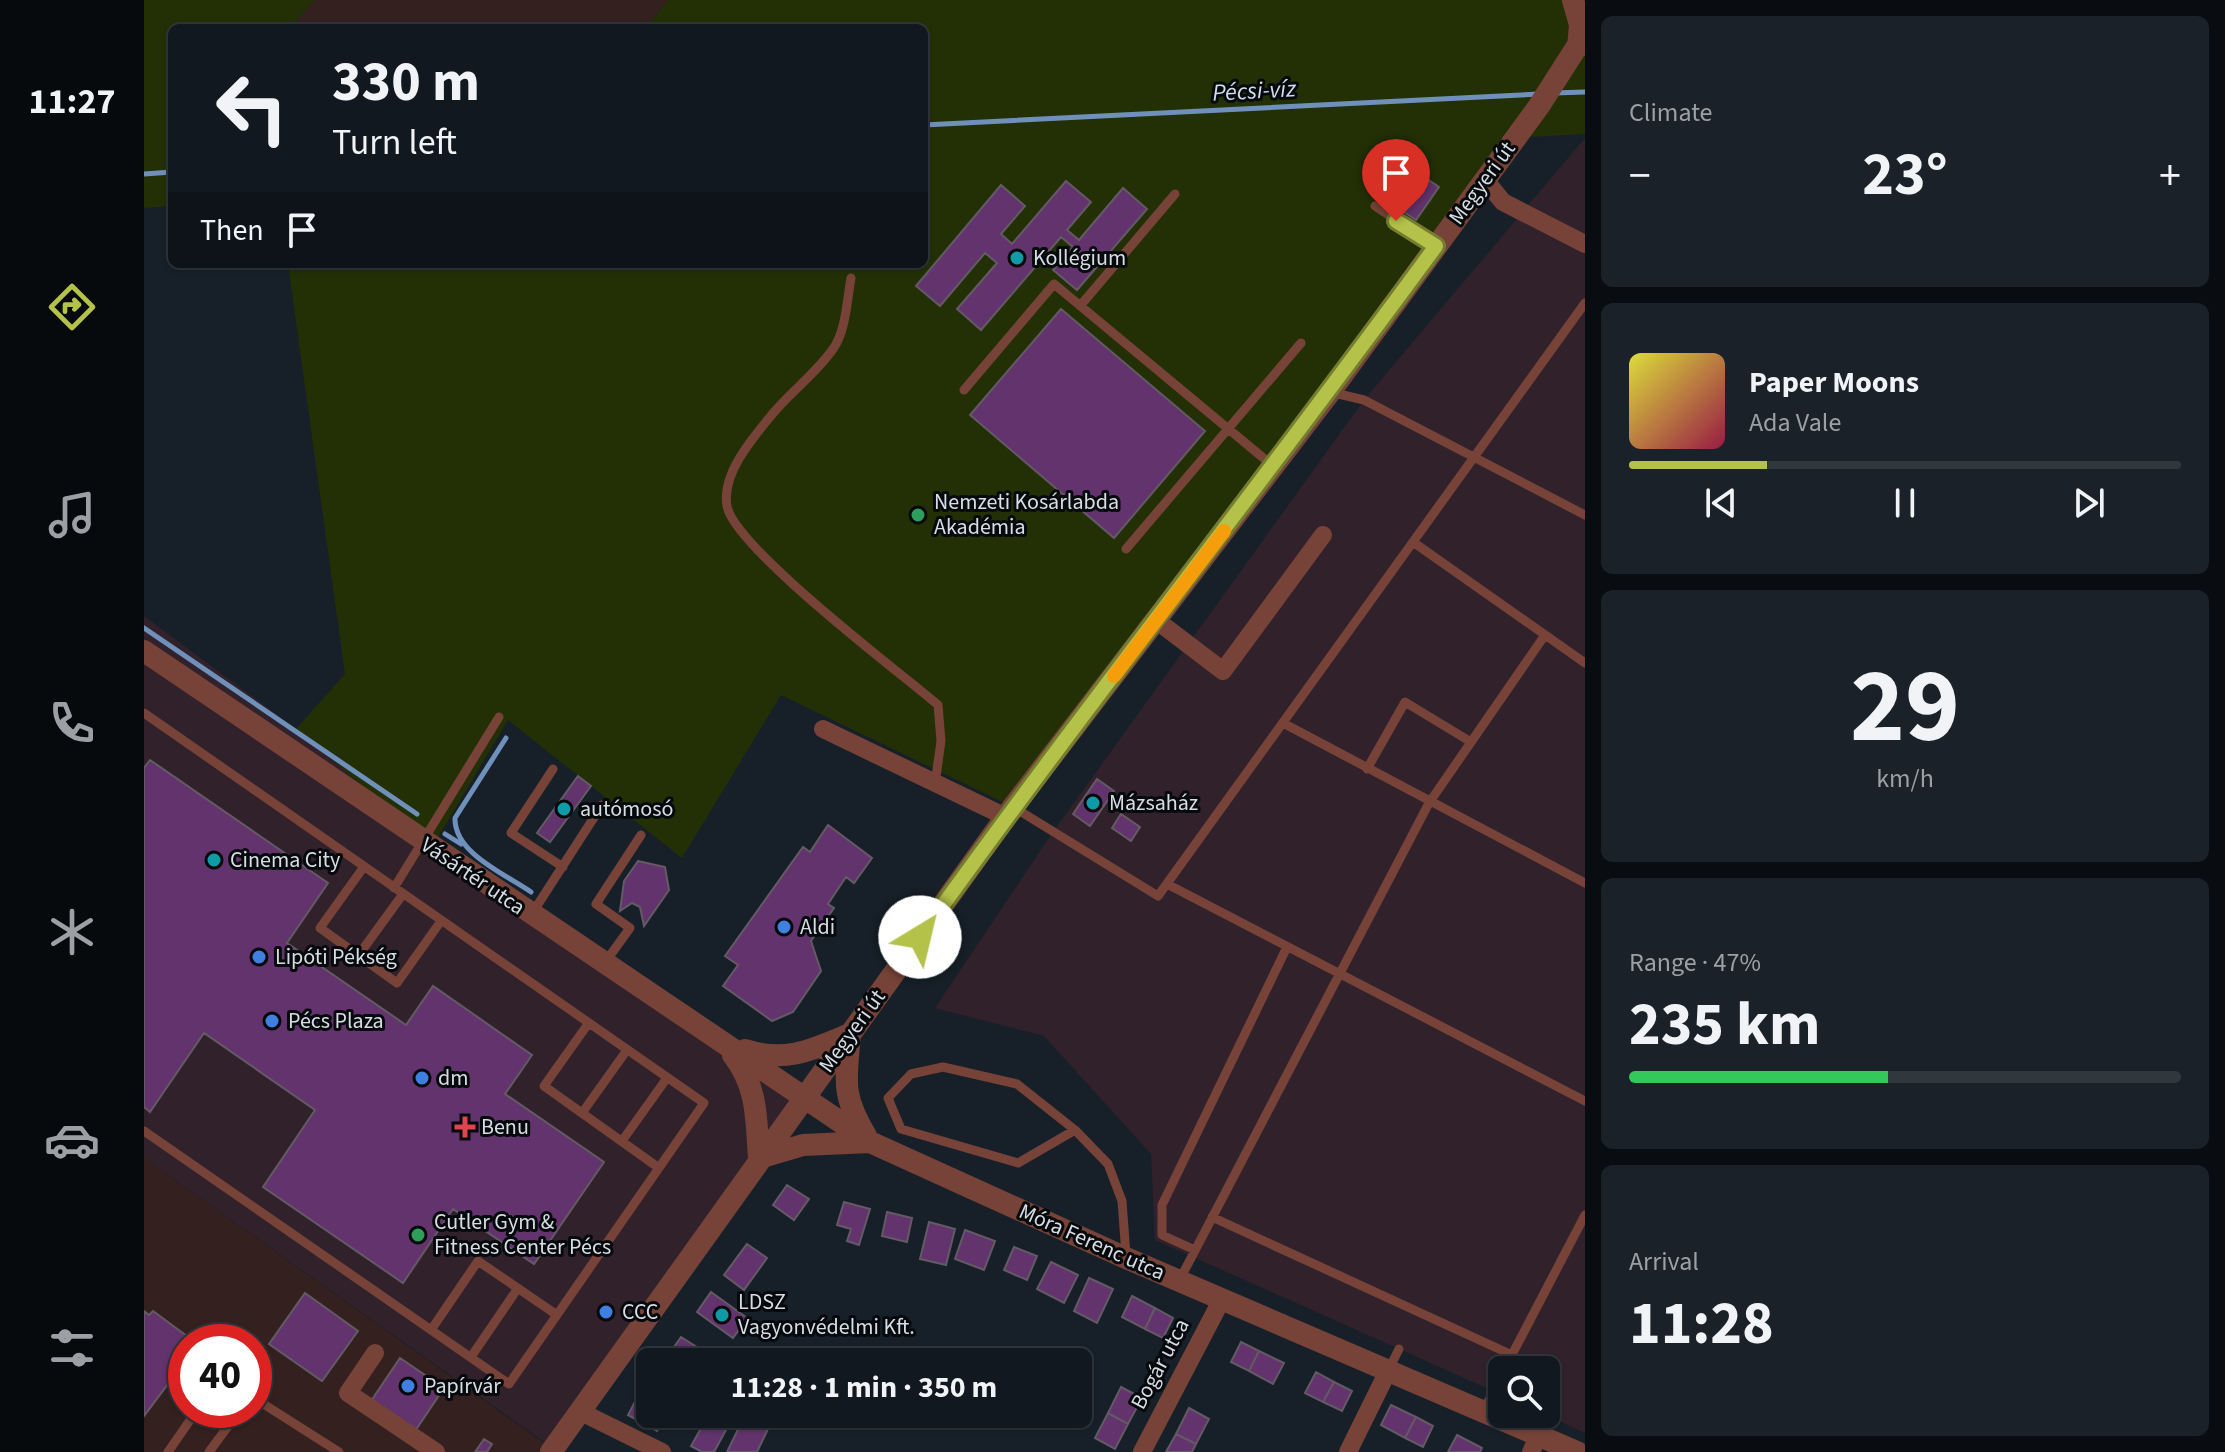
<!DOCTYPE html>
<html lang="en">
<head>
<meta charset="utf-8">
<style>
	:root { --surface:#11181f; --page:#1a2128; --text:#f1f3f6; --muted:#9ca0a4; --line:#30373d; --accent:#b4c24a }
	body { margin:0; font-family:"Source Sans 3",sans-serif; background:var(--page); color:var(--text); height:100vh; display:flex; flex-direction:column; font-size:30px; white-space:nowrap }
	* { box-sizing:border-box; margin:0 }
	p { font-size:26px; color:var(--muted) }
	.icon { flex:none; width:44px; height:44px; fill:none; stroke:currentColor; stroke-width:2; stroke-linecap:round; stroke-linejoin:round }
	.map { position:relative; flex:1; overflow:hidden }
	.details { display:flex; flex-direction:column; gap:16px; padding:16px; background:#090d11; width:640px }
	.details>* { flex:none }
	.guide { position:absolute; left:24px; top:24px; width:760px; height:244px; border-radius:12px; box-shadow:0 2px 6px #0004,0 0 0 2px var(--line); background:#11181f; color:var(--text); overflow:hidden }
	.buttons { position:absolute; left:1344px; top:1356px; display:grid; gap:16px }
	.buttons a { display:grid; place-items:center; width:72px; height:72px; border-radius:12px; background:var(--surface); box-shadow:0 2px 6px #0004,0 0 0 2px var(--line); font-size:40px }
	.speed { position:absolute; left:24px; top:1324px; display:flex; gap:16px; font-size:40px; font-weight:700; text-align:center }
	.speed>* { display:grid; place-content:center; width:104px; height:104px; border-radius:50%; background:var(--surface); box-shadow:0 2px 6px #0004,0 0 0 2px var(--line); line-height:1 }
	.speed .limit { border:12px solid #d22; background:#fff; color:#111 }
	.pin { position:absolute; display:grid; place-items:center; width:68px; height:68px; color:#fff; margin:-82px -34px; border-radius:50% 50% 50% 0; rotate:-45deg; box-shadow:0 0 8px #0007 }
	.pin .icon { rotate:45deg }
	.me { position:absolute; width:88px; margin:-44px; rotate:36deg; stroke-linejoin:round; filter:drop-shadow(0 0 6px #0008) }
	.turn { display:flex; align-items:center; gap:28px; height:168px; padding:0 32px; font-size:36px }
	.turn .icon { width:104px; height:104px; stroke-width:2.5 }
	.turn b { display:block; font-size:56px; line-height:68px }
	.then { display:flex; align-items:center; height:76px; padding:0 32px; background:#0003; gap:16px; font-size:30px }
	.big { font-size:60px; font-weight:700; line-height:1.1 }
	.details .widget { flex:1; display:flex; flex-direction:column; justify-content:center; gap:12px; min-width:0; padding:0 28px; border-radius:12px; background:var(--page) }
	.details .dial { align-items:center; gap:0 }
	.dial b { font-size:104px; line-height:1 }
	.song { display:flex; align-items:center; gap:24px }
	.cover { width:96px; height:96px; border-radius:12px; background:linear-gradient(135deg,hsl(60 70% 55%),hsl(340 70% 35%)) }
	.played { height:8px; border-radius:4px; background:linear-gradient(90deg,var(--accent) 25%,var(--line) 25%) }
	.keys { display:flex; justify-content:space-around; direction:ltr }
	.heat { display:flex; justify-content:space-between; align-items:center; font-size:44px; direction:ltr }
	.charge { height:12px; border-radius:6px; background:linear-gradient(90deg,#34c759 47%,var(--line) 0) }
	.trip { position:absolute; left:492px; top:1348px; width:456px; height:80px; border-radius:12px; background:var(--surface); box-shadow:0 2px 6px #0004,0 0 0 2px var(--line); font-weight:700; line-height:80px; text-align:center }
	main { display:flex; flex:1; min-height:0 }
	.tab-bar { display:flex; flex-direction:column; width:144px; justify-content:space-around; align-items:center; background:#070a0c; color:var(--muted) }
	.tab-bar .icon { width:56px; height:56px }
	.tab-bar .selected { color:var(--accent) }
	.tab-bar b { font-size:36px; color:var(--text) }
	.map>svg:first-child { display:block }
	.commercial { fill:#31212a }
	.industrial { fill:#34211f; fill-rule:evenodd }
	.green { fill:#233006 }
	.lines { fill:none; stroke-linecap:round; stroke-linejoin:round }
	.stream { stroke:#7090bc; stroke-width:5 }
	.building { fill:#62336c; stroke:#635a65; stroke-width:2 }
	.service { stroke:#774338; stroke-width:9 }
	.minor { stroke:#774338; stroke-width:18 }
	.tertiary { stroke:#774338; stroke-width:22 }
	.route-casing { stroke:#757e30; stroke-width:20 }
	.route { stroke:#b4c24a; stroke-width:14 }
	.slow { stroke:#f59e0b; stroke-width:14 }
	.culture-dot { fill:#0f9aa8; stroke:#060a0d; stroke-width:3 }
	.leisure-dot { fill:#2e9e5b; stroke:#060a0d; stroke-width:3 }
	.shop-dot { fill:#3f7fe0; stroke:#060a0d; stroke-width:3 }
	.health-dot { fill:#e0444e; stroke:#060a0d; stroke-width:3 }
	.labels { text-anchor:middle; dominant-baseline:central; stroke-width:6; stroke-linejoin:round; paint-order:stroke }
	.street-label { font-size:22px; fill:#d7dde3; stroke:#060a0d }
	.poi-label { font-size:22px; fill:#d7dde3; stroke:#060a0d; text-anchor:start }
	.water-label { font-size:24px; font-style:italic; fill:#d1deef; stroke:#060a0d }
</style>
</head>
<body>
<main>
<nav class="tab-bar">
<b>11:27</b>
<svg class="icon selected" aria-label="directions" viewBox="0 0 24 24"><path d="M12 3l9 9-9 9-9-9zM9 14v-3h6M13 9l2 2-2 2"/></svg>
<svg class="icon" aria-label="music" viewBox="0 0 24 24"><path d="M9 18V5l10-2v13"/><circle cx="6" cy="18" r="3"/><circle cx="16" cy="16" r="3"/></svg>
<svg class="icon" aria-label="phone" viewBox="0 0 24 24"><path d="M5 4h4l2 5-3 2q2 4 5 5l2-3 5 2v4C11 20 4 13 5 4z"/></svg>
<svg class="icon" aria-label="climate" viewBox="0 0 24 24"><path d="M12 3v18M4 7l16 10M4 17L20 7"/></svg>
<svg class="icon" aria-label="car" viewBox="0 0 24 24"><path d="M5 17H2v-5l4-1 3-4h7l3 4 3 1v5h-3M9 17h6M6 11h13"/><circle cx="7" cy="17" r="2"/><circle cx="17" cy="17" r="2"/></svg>
<svg class="icon" aria-label="filters" viewBox="0 0 24 24"><path d="M4 7h16M4 17h16"/><circle cx="9" cy="7" r="2"/><circle cx="15" cy="17" r="2"/></svg>
</nav>
<div class="map">
<svg width="1441" height="1452" viewBox="0 0 1441 1452">
	<rect width="100%" height="100%" fill="#172029"/>
	<!-- commercial -->
	<path class="commercial" d="M1441 138V1433L1400 1414 1402 1370H1358V1395L1011 1240 1007 1154 900 1036 791 1008 909 832 1220 400Z
		M0 616 152 729 289 846 658 1101 403 1444 0 1158Z"/>
	<!-- industrial -->
	<path class="industrial" d="M171 0H524L502 28H145Z
		M0 1158 403 1445 397 1452H0ZM42 1342H110V1410H42Z"/>
	<!-- green -->
	<path class="green" d="M0 0H171L145 28H28V206L0 208Z
		M524 0H1441V134L1365 138 869 807 637 695 538 858 364 720 289 846 152 729 201 674 144 264H780V28H502Z"/>
	<g class="lines">
		<!-- stream -->
		<path class="stream" d="M1410 93 1441 92
			M780 125 1396 94
			M0 174 28 172
			M0 628 273 814
			M362 738 311 818C310 853 361 874 387 892
			M301 834 317 844"/>
	</g>
	<!-- building -->
	<path class="building" d="M1255 160 1295 187 1272 220 1232 193Z
		M922 181 947 202 923 230 935 240 979 188 1003 209 933 290 909 270 929 247 917 237 837 330 813 309 853 263 841 253 796 306 772 286 857 185 881 206 857 234 868 244Z
		M917 309 1061 431 970 538 826 415Z
		M6 760 184 883 143 943 262 1025 289 986 388 1055 361 1094 460 1162 390 1264 309 1209 259 1283 119 1187 171 1110 60 1033 6 1112 0 1107V768Z
		M434 776 447 786 406 842 393 833Z
		M953 779 970 791 946 826 929 814Z
		M977 814 996 827 987 841 968 828Z
		M684 825 728 858 710 883 702 877 684 904 690 908 667 941 677 971 649 1012 628 1021 579 986 594 965 581 956 659 847 666 852Z
		M494 861 521 867 525 890 500 926 496 907 488 903 476 911 480 881Z
		M643 1185 665 1199 650 1220 629 1205Z
		M700 1202 726 1209 715 1245 703 1241 707 1229 693 1225Z
		M743 1212 768 1218 763 1242 738 1236Z
		M785 1222 811 1229 802 1265 776 1259Z
		M821 1230 851 1241 840 1270 811 1259Z
		M603 1244 623 1258 600 1290 580 1275Z
		M870 1247 893 1256 883 1280 860 1270Z
		M907 1262 934 1275 920 1303 893 1289Z
		M945 1278 969 1289 953 1323 930 1311Z
		M567 1292 603 1318 589 1338 553 1312Z
		M161 1293 214 1331 178 1381 125 1344Z
		M988 1296 1011 1308 1001 1329 978 1317Z
		M1011 1308 1029 1318 1019 1338 1001 1329Z
		M0 1311 5 1315 9 1311 51 1342H42V1360L0 1416Z
		M537 1337 556 1349 547 1362H530L523 1357Z
		M1097 1342 1115 1351 1105 1371 1087 1362Z
		M1115 1351 1140 1363 1129 1384 1105 1371Z
		M256 1358 300 1388 271 1431 227 1401Z
		M1172 1372 1190 1382 1179 1402 1161 1393Z
		M1190 1382 1208 1391 1198 1411 1179 1402Z
		M977 1387 998 1398 984 1424 964 1413Z
		M495 1394 506 1400V1414H522L513 1431 484 1415Z
		M1247 1405 1272 1417 1261 1438 1237 1425Z
		M1045 1408 1065 1419 1052 1444 1032 1434Z
		M964 1413 984 1424 971 1449 951 1438Z
		M565 1414 589 1417 570 1452H558L547 1446Z
		M600 1417 624 1429 613 1452H583Z
		M1272 1417 1289 1426 1279 1447 1261 1438Z
		M1032 1434 1052 1444 1048 1452H1022Z
		M1313 1435 1338 1448 1336 1452H1304Z
		M340 1439 348 1444 343 1452H331Z"/>
	<g class="lines">
		<!-- service -->
		<path class="service" d="M1231 206 1292 246
			M707 278C703 300 702 331 689 349 673 372 649 390 631 411 611 435 577 473 583 506 590 547 754 671 794 705L797 741 791 784
			M936 306 1031 194
			M820 390 910 284 1129 466
			M1186 392 1220 400 1441 515
			M1269 542 1441 663
			M982 549 1157 343
			M0 713 560 1103 365 1384 0 1131
			M1139 723 1441 883
			M409 769 367 833 419 867
			M1223 769 1261 702 1327 742
			M869 807 1014 896 1441 303
			M219 868 176 928 253 983 297 921
			M1023 884 1441 1101
			M250 888 355 717
			M389 912 458 805
			M214 956 259 894
			M462 961 486 928 452 904 497 835
			M444 1024 400 1086 515 1168
			M438 1113 483 1050
			M931 1130 874 1163 757 1129 744 1098 767 1074 799 1067 873 1084 931 1130 964 1164 978 1201 982 1255
			M478 1141 523 1078
			M1068 1217 1368 1355
			M1051 1250 1018 1235V1205L1143 947
			M1035 1281 1285 803 1401 635
			M287 1330 334 1261 413 1315
			M327 1357 374 1288
			M1245 1369 1255 1349
			M1360 1370 1441 1215
			M110 1398 195 1452
			M1340 1410 1358 1374
			M24 1452 53 1410
			M65 1452 96 1410"/>
		<!-- minor -->
		<path class="minor" d="M1341 180 1359 202 1441 244
			M1012 620 1079 671 1179 535
			M679 729 862 817
			M231 1353 204 1393 292 1452
			M437 1412 518 1452
			M998 1452 1078 1299
			M1204 1452 1245 1369
			M1387 1452 1395 1435"/>
		<!-- tertiary -->
		<path class="tertiary" d="M1429 0 1436 25 1434 47
			M0 651 726 1142 982 1258 1433 1452
			M601 1050C642 1063 668 1050 706 1034 702 1081 697 1094 722 1136
			M589 1055C614 1087 612 1119 615 1158
			M615 1158 659 1145 726 1142
			M407 1452 869 807 1186 392 1395 106 1441 34"/>
	</g>
	<g class="lines">
		<!-- route casing -->
		<g class="route-casing">
			<path id="route" d="M776 937C944 703 1122 478 1292 246L1252 221"/>
		</g>
		<!-- route -->
		<use href="#route" class="route"/>
		<!-- slow -->
		<path class="slow" d="M970 676 1080 531"/>
	</g>
	<!-- markers -->
	<g class="culture-dot">
		<circle cx="873" cy="258" r="8"/>
		<circle cx="949" cy="803" r="8"/>
		<circle cx="420" cy="809" r="8"/>
		<circle cx="70" cy="860" r="8"/>
		<circle cx="578" cy="1315" r="8"/>
	</g>
	<g class="leisure-dot">
		<circle cx="774" cy="515" r="8"/>
		<circle cx="274" cy="1235" r="8"/>
	</g>
	<g class="shop-dot">
		<circle cx="640" cy="927" r="8"/>
		<circle cx="115" cy="957" r="8"/>
		<circle cx="128" cy="1021" r="8"/>
		<circle cx="278" cy="1078" r="8"/>
		<circle cx="462" cy="1312" r="8"/>
		<circle cx="264" cy="1386" r="8"/>
	</g>
	<path class="health-dot" d="M317 1115h8v8h8v8h-8v8h-8v-8h-8v-8h8z"/>
	<g class="labels">
		<!-- street labels -->
		<g class="street-label">
			<text transform="translate(1338 183) rotate(-54)">Megyeri út</text>
			<text transform="translate(329 876) rotate(34)">Vásártér utca</text>
			<text transform="translate(708 1031) rotate(-54)">Megyeri út</text>
			<text transform="translate(948 1242) rotate(24)">Móra Ferenc utca</text>
			<text transform="translate(1016 1364) rotate(-62)">Bogár utca</text>
		</g>
		<!-- poi labels -->
		<g class="poi-label">
			<text x="889" y="258">Kollégium</text>
			<text x="790" y="502">Nemzeti Kosárlabda<tspan x="790" dy="25">Akadémia</tspan></text>
			<text x="965" y="803">Mázsaház</text>
			<text x="436" y="809">autómosó</text>
			<text x="86" y="860">Cinema City</text>
			<text x="656" y="927">Aldi</text>
			<text x="131" y="957">Lipóti Pékség</text>
			<text x="144" y="1021">Pécs Plaza</text>
			<text x="294" y="1078">dm</text>
			<text x="337" y="1127">Benu</text>
			<text x="290" y="1222">Cutler Gym &amp;<tspan x="290" dy="25">Fitness Center Pécs</tspan></text>
			<text x="594" y="1302">LDSZ<tspan x="594" dy="25">Vagyonvédelmi Kft.</tspan></text>
			<text x="478" y="1312">CCC</text>
			<text x="280" y="1386">Papírvár</text>
		</g>
		<!-- water labels -->
		<g class="water-label">
			<text transform="translate(1110 91) rotate(-3)">Pécsi-víz</text>
		</g>
	</g>
</svg>
<div class="buttons">
<a><svg class="icon" aria-label="search" viewBox="0 0 24 24"><circle cx="10" cy="10" r="6"/><path d="M15 15l6 6"/></svg></a>
</div>
<div class="speed"><div class="limit">40</div></div>
<div class="pin" style="left:1252px;top:221px;background:#d93025"><svg class="icon" aria-label="arrive" viewBox="0 0 24 24"><path d="M6 21V4h12l-3 4 3 4H6"/></svg></div>
<svg class="me" style="left:776px;top:937px" viewBox="-20 -20 40 40"><circle r="19" fill="#fff"/><path d="M0-13L10 11 0 6-10 11z" fill="#b4c24a"/></svg>
<div class="trip">11:28 · 1 min · 350 m</div>
<div class="guide">
<div class="turn"><svg class="icon" aria-label="left" viewBox="0 0 24 24"><path d="M17 20v-9H6M10 6l-5 5 5 5"/></svg><div><b>330 m</b>Turn left</div></div>
<div class="then">Then<svg class="icon" aria-label="arrive" viewBox="0 0 24 24"><path d="M6 21V4h12l-3 4 3 4H6"/></svg></div>
</div>
</div>
<section class="details">
<div class="widget"><p>Climate</p>
<div class="heat"><a>−</a><b class="big">23°</b><a>+</a></div>
</div>
<div class="widget">
<div class="song"><i class="cover"></i><div><b>Paper Moons</b><p>Ada Vale</p></div></div>
<div class="played"></div>
<div class="keys"><svg class="icon" aria-label="previous" viewBox="0 0 24 24"><path d="M18 5L8 12l10 7zM5 5v14"/></svg><svg class="icon" aria-label="pause" viewBox="0 0 24 24"><path d="M8 5v14M16 5v14"/></svg><svg class="icon" aria-label="next" viewBox="0 0 24 24"><path d="M6 5l10 7-10 7zM19 5v14"/></svg></div>
</div>
<div class="widget dial"><b>29</b><p>km/h</p></div>
<div class="widget"><p>Range · 47%</p><b class="big">235 km</b><div class="charge"></div></div>
<div class="widget"><p>Arrival</p><b class="big">11:28</b></div>
</section>
</main>
</body>
</html>
